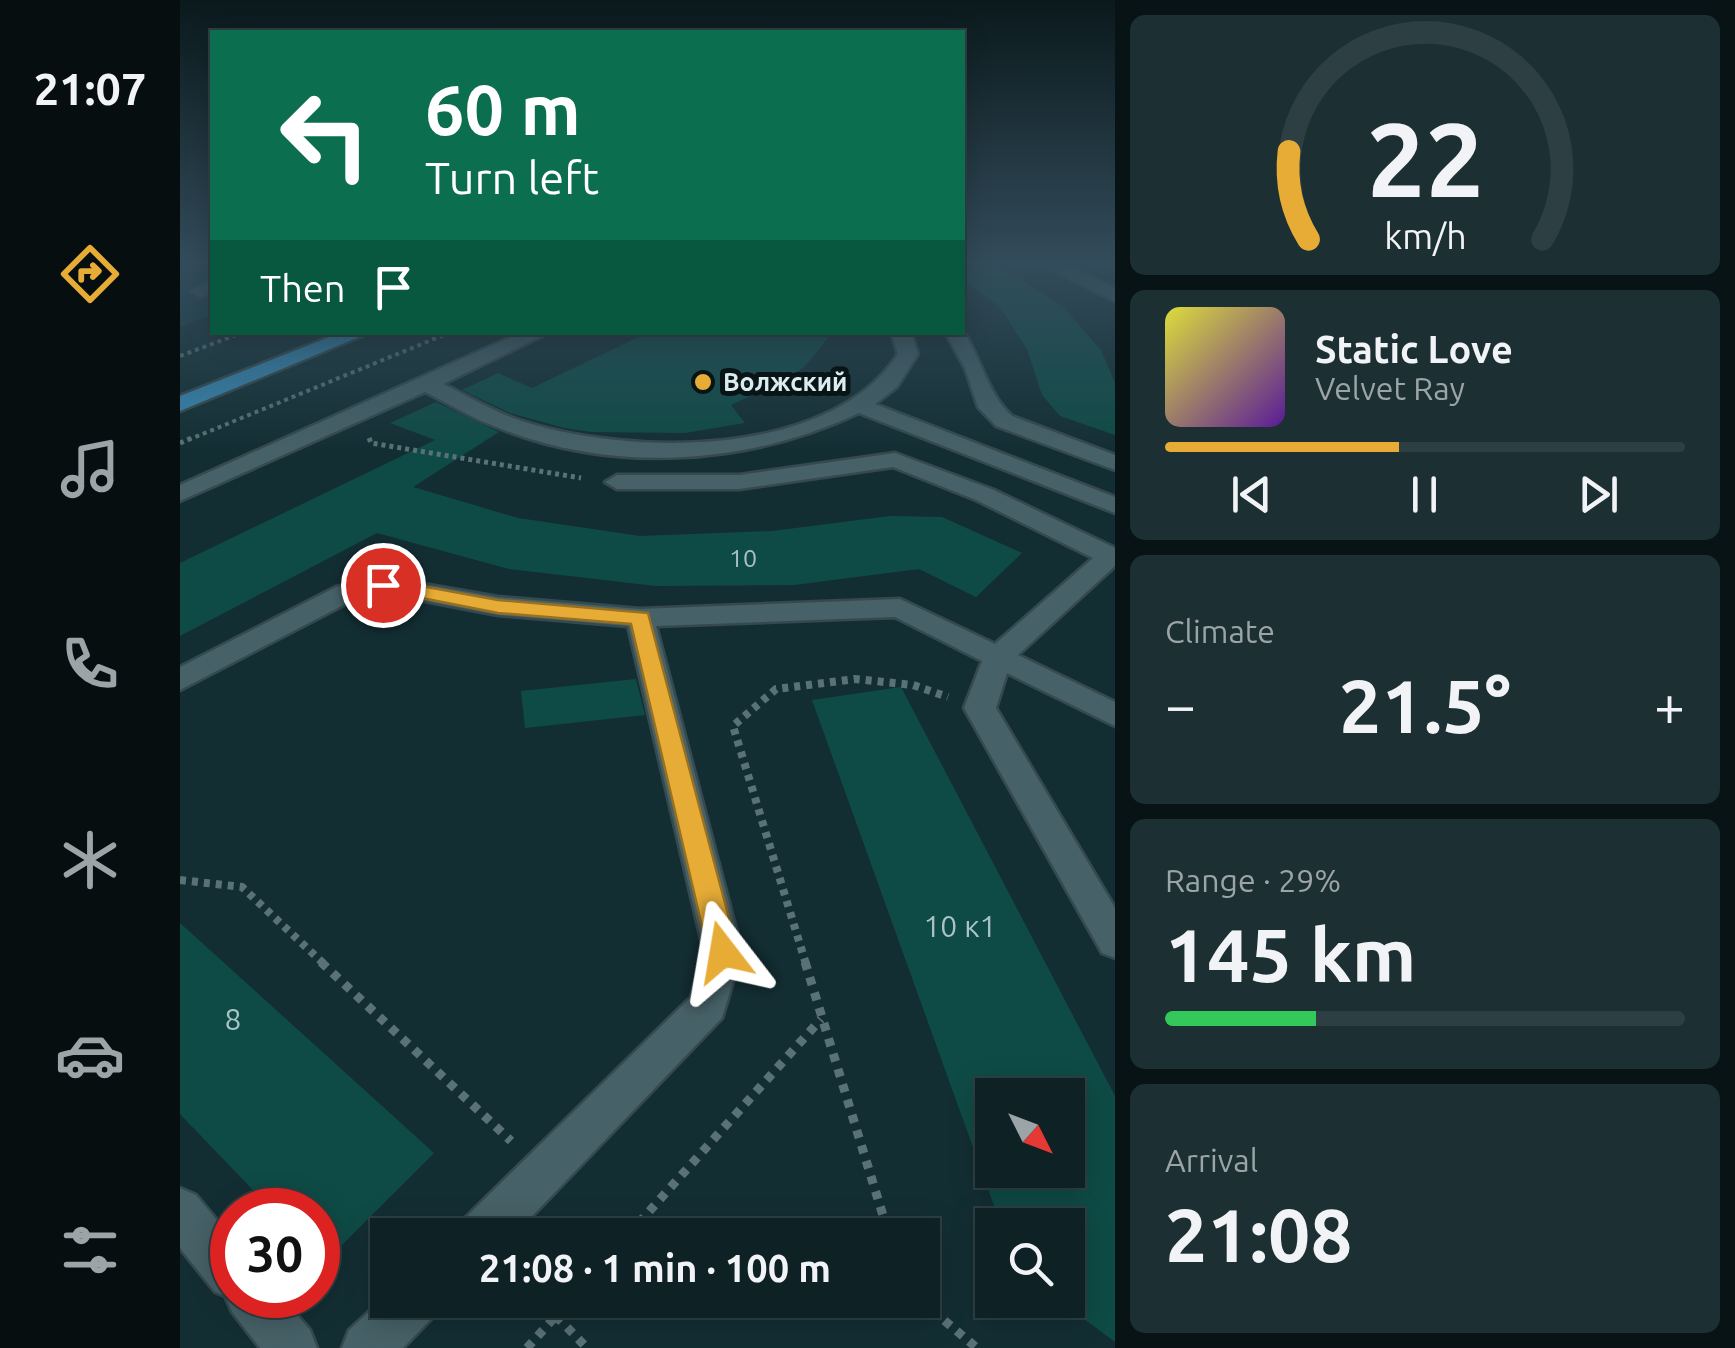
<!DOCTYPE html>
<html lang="en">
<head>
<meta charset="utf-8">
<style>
	:root { --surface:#0e2226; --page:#1c2f32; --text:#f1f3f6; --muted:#9ba4a7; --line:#2e3f43; --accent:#e7ac36 }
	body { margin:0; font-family:Ubuntu,sans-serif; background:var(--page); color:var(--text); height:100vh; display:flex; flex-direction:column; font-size:38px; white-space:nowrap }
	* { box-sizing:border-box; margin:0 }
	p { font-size:32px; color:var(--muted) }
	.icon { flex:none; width:55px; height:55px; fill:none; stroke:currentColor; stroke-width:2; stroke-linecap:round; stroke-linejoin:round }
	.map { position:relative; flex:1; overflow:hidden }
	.details { display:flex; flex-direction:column; gap:15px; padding:15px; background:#081315; width:620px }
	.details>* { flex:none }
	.guide { position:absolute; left:30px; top:30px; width:755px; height:305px; border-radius:0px; box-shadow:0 5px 25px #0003,0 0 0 2px var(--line); background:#0b6e4f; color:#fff; overflow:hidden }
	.needle { width:65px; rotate:132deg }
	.tools { position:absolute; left:795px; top:1078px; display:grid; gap:20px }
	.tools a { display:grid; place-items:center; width:110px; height:110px; border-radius:0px; background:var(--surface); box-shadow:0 5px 25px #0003,0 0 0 2px var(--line); font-size:50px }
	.speed { position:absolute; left:30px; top:1188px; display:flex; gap:20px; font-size:50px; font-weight:700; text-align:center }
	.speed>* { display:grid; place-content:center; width:130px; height:130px; border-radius:50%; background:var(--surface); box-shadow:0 5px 25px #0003,0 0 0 2px var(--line); line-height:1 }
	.speed .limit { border:15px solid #d22; background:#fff; color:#111 }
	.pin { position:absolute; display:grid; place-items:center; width:85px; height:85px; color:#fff; margin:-42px; border:5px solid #fff; border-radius:50%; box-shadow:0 2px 10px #0007 }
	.me { position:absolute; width:110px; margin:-55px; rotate:346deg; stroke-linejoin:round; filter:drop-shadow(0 0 8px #0008) }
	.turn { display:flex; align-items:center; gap:35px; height:210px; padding:0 50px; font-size:45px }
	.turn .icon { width:130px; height:130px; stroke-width:2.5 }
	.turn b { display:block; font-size:70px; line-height:85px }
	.then { display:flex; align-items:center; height:95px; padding:0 50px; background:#0003; gap:20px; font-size:38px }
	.big { font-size:75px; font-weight:700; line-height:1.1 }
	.details .widget { flex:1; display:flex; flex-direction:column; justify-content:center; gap:15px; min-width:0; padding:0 35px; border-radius:15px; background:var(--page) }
	.details .dial { align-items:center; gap:0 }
	.dial svg { height:260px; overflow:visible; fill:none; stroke:var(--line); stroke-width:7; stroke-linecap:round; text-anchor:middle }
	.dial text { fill:var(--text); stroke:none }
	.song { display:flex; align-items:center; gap:30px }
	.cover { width:120px; height:120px; border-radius:15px; background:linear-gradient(135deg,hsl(60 70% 55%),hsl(270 70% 35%)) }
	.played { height:10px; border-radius:5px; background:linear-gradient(90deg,var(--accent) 45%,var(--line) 45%) }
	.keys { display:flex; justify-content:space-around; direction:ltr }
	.heat { display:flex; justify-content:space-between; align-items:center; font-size:55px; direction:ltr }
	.charge { height:15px; border-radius:8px; background:linear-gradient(90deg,#34c759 29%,var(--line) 0) }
	.trip { position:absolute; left:190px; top:1218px; width:570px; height:100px; border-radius:0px; background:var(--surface); box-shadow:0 5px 25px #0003,0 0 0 2px var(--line); font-weight:700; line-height:100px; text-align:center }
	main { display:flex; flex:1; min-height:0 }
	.dock { display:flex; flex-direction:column; width:180px; justify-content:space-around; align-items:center; background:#060e0f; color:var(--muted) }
	.dock .icon { width:70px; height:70px }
	.dock .active { color:var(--accent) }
	.dock b { font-size:45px; color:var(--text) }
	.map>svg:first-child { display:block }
	.built { fill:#163b43 }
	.building { fill:#0f4b46; fill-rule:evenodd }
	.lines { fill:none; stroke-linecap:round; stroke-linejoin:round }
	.minor-casing { stroke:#35494e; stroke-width:5 }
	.major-casing { stroke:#35494e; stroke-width:5 }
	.path-far3 { stroke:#5a7176; stroke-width:4; stroke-dasharray:4 4; stroke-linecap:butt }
	.path-far2 { stroke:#5a7176; stroke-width:5; stroke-dasharray:4 4; stroke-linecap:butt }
	.path-far1 { stroke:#5a7176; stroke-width:8; stroke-dasharray:6 6; stroke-linecap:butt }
	.path { stroke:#5a7176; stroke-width:9; stroke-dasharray:8 8; stroke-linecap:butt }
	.minor { fill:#466167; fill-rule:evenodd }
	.major { fill:#3787b3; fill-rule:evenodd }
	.route { fill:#e7ac36; stroke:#967023; stroke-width:2.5 }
	.poi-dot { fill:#e7ac36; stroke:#091416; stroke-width:4 }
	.labels { text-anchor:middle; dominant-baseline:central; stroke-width:10; stroke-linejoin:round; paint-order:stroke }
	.far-poi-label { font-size:25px; font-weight:bold; fill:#dcebef; stroke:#091416; text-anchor:start }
	.number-label { font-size:25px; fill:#a9c3c5 }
	.near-number-label { font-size:30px; fill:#a9c3c5 }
</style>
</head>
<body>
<main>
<nav class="dock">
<b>21:07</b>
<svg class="icon active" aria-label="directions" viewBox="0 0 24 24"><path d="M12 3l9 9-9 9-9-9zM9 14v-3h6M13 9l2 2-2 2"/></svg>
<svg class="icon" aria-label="music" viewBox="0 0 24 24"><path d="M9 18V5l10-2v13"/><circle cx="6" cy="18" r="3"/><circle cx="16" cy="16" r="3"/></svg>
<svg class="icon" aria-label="phone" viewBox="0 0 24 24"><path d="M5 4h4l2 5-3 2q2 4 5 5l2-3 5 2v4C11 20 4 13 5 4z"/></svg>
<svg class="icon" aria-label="climate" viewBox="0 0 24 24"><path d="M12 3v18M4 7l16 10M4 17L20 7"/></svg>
<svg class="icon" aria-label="car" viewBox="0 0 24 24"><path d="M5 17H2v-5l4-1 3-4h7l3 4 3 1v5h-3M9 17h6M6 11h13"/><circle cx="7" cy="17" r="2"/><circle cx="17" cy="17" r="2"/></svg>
<svg class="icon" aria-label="filters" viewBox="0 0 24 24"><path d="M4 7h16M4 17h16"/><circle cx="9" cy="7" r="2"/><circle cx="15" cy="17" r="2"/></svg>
</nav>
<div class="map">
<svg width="935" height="1348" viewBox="0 0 935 1348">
	<rect width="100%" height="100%" fill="#132e33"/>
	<!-- built -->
	<path class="built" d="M0 263H32V315L0 327Z"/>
	<!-- building -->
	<path class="building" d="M782 263H817L884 308 921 350 935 383V435L880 416 862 395 847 349 819 306 782 280Z
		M469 332H653L625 366 607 379 551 405 565 423 505 433 411 432 384 428 330 413 282 390 318 373 352 388Z
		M256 402 319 432 233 487 338 518 460 536 592 531 710 516 762 517 842 553 796 597 739 569 614 585 476 586 329 569 197 533 0 636V563L255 440 210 423Z
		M456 679 465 715 345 728 341 691Z
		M721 687 935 1096V1342L888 1307V1225H821L632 700ZM812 1095H888V1170H812Z
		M0 923 254 1153 138 1269V1210H92L0 1114Z"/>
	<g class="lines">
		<!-- minor casing -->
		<g class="minor-casing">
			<path id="minor" d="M857 263H880L935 288V301Z
				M32 281V293L20 297 11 291Z
				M782 329C800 356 808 395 832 416L935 455V470L816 426 798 407 785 368 765 332H782Z
				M342 332H370L263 384C288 396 312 411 339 420 447 456 649 460 718 354L711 332H731L738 354 717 387 695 404 935 497V513L679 413C566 466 430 474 314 426 290 417 268 403 245 392L0 501V485Z
				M715 453 814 490 935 548V566L838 655 935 702V726L827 673 816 708 935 908V958L922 953 784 708 802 661 715 617 476 626 562 952 542 1018 334 1235H279L285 1218 511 997 524 952 448 626 318 615 203 593 175 599 0 690V667L156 587 203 577 318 597 460 609 720 599 815 644 913 558 796 500 713 467 559 489H437L425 482 437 475H559Z
				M0 1188 16 1195 52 1238V1295H100L130 1330 137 1348H80L52 1312 45 1296 35 1292 0 1248Z
				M208 1294V1300H260L253 1317 223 1348H162L169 1330Z"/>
		</g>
		<!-- major casing -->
		<g class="major-casing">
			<path id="major" d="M162 332H191L0 411V396Z"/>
		</g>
		<!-- path-far3 -->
		<path class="path-far3" d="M0 356 64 332
			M8 440 271 332"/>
		<!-- path-far2 -->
		<path class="path-far2" d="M189 438 191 443 401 478
			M0 443 14 437"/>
		<!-- path-far1 -->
		<path class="path-far1" d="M0 880 62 887 144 964
			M626 964 553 726 596 689 675 679 733 685 768 697"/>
		<!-- path -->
		<path class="path" d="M141 962 331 1141
			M625 962 709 1235
			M448 1235 641 1019
			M740 1300 797 1348
			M376 1316 407 1348
			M347 1348 390 1300"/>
		<!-- minor -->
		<use href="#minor" class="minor"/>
		<!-- major -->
		<use href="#major" class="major"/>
	</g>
	<!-- sky -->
	<linearGradient id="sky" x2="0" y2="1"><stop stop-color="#0a191c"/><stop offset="0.58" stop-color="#334c5b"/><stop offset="1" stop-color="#334c5b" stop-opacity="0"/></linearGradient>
	<rect width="935" height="452" fill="url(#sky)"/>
	<!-- route -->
	<path class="route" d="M203 579 318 600 468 613 558 952 553 960 543 964 533 960 528 952 451 624 318 613 196 589 193 585 196 581Z"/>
	<!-- markers -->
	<circle class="poi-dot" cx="523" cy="382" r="10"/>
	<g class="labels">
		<!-- far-poi labels -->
		<g class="far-poi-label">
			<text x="543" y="382">Волжский</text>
		</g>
		<!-- number labels -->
		<g class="number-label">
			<text x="563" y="558">10</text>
		</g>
		<!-- near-number labels -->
		<g class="near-number-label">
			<text x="780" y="926">10 к1</text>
			<text x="53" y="1019">8</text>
		</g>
	</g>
</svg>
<div class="tools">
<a><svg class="needle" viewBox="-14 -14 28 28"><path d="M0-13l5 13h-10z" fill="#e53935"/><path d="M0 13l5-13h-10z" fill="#9ba4a7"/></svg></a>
<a><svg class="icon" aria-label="search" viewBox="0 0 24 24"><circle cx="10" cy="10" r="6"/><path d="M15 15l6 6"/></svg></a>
</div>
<div class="speed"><div class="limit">30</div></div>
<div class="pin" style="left:203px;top:585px;background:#d93025"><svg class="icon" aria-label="arrive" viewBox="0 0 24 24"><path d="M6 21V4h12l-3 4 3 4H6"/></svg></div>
<svg class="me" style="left:543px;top:952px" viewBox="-20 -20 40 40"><path d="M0-17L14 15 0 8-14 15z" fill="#e7ac36" stroke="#fff" stroke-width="4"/></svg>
<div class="trip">21:08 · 1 min · 100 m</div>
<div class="guide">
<div class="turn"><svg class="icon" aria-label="left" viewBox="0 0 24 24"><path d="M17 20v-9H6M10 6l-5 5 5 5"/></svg><div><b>60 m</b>Turn left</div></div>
<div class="then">Then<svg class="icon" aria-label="arrive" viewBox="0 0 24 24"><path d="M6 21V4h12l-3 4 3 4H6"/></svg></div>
</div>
</div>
<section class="details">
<div class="widget dial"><svg viewBox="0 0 100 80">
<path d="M14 69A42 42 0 1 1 86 69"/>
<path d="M14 69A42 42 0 0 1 8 42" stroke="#e7ac36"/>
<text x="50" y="56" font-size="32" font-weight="700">22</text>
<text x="50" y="72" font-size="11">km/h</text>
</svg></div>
<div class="widget">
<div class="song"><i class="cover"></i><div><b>Static Love</b><p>Velvet Ray</p></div></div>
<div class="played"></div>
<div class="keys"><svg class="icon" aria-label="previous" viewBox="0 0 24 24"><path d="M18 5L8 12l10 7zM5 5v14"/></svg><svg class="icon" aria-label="pause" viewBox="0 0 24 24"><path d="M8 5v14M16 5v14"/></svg><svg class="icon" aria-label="next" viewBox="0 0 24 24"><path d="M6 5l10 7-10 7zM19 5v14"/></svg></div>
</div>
<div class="widget"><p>Climate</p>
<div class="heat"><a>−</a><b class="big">21.5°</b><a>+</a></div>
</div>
<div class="widget"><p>Range · 29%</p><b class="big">145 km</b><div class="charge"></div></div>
<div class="widget"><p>Arrival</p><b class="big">21:08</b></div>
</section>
</main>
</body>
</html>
